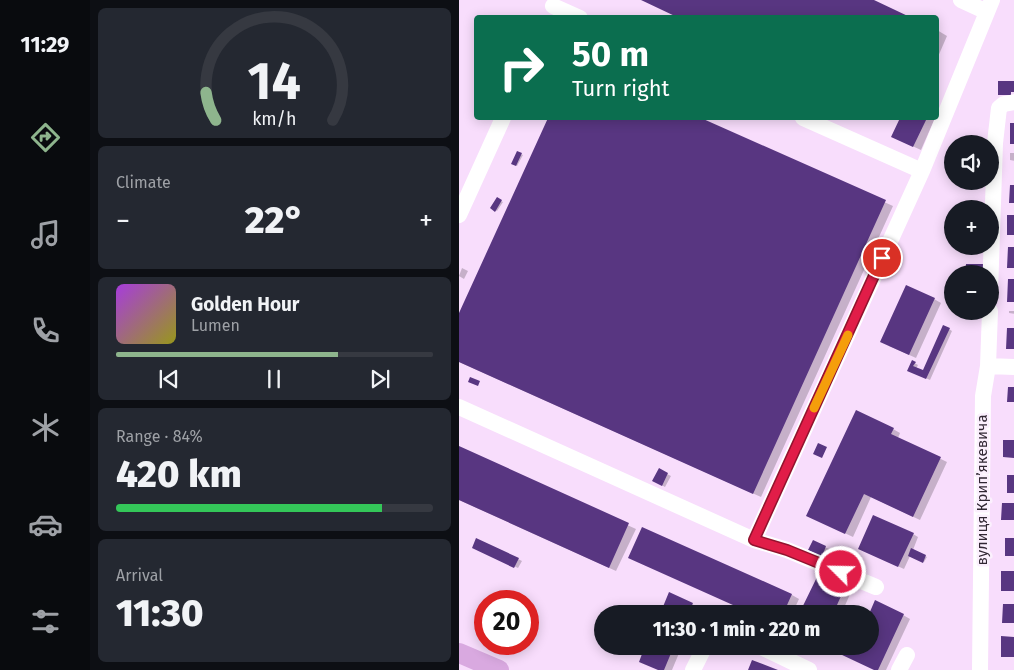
<!DOCTYPE html>
<html lang="en">
<head>
<meta charset="utf-8">
<style>
	:root { --surface:#171b24; --page:#242831; --text:#f1f3f6; --muted:#9ea1a6; --line:#363941; --accent:#8eb58d }
	body { margin:0; font-family:"Fira Sans",sans-serif; background:var(--page); color:var(--text); height:100vh; display:flex; flex-direction:column; font-size:19px; white-space:nowrap }
	* { box-sizing:border-box; margin:0 }
	p { font-size:16px; color:var(--muted) }
	.icon { flex:none; width:28px; height:28px; fill:none; stroke:currentColor; stroke-width:2; stroke-linecap:round; stroke-linejoin:round }
	.map { position:relative; flex:1; overflow:hidden }
	.drawer { display:flex; flex-direction:column; gap:8px; padding:8px; background:#0d0f14; width:369px }
	.drawer>* { flex:none }
	.top-card { position:absolute; left:15px; top:15px; width:465px; height:105px; border-radius:5px; box-shadow:0 2px 12px #0003; background:#0b6e4f; color:#fff; overflow:hidden }
	.buttons { position:absolute; left:485px; top:135px; display:grid; gap:10px }
	.buttons a { display:grid; place-items:center; width:55px; height:55px; border-radius:50%; background:var(--surface); box-shadow:0 2px 12px #0003; font-size:25px }
	.speed { position:absolute; left:15px; top:590px; display:flex; gap:10px; font-size:25px; font-weight:700; text-align:center }
	.speed>* { display:grid; place-content:center; width:65px; height:65px; border-radius:50%; background:var(--surface); box-shadow:0 2px 12px #0003; line-height:1 }
	.speed .limit { border:8px solid #d22; background:#fff; color:#111 }
	.pin { position:absolute; display:grid; place-items:center; width:42px; height:42px; color:#fff; margin:-21px; border:2px solid #fff; border-radius:50%; box-shadow:0 1px 5px #0007 }
	.me { position:absolute; width:55px; margin:-28px; rotate:293deg; stroke-linejoin:round; filter:drop-shadow(0 0 4px #0008) }
	.turn { display:flex; align-items:center; gap:18px; height:105px; padding:0 15px; font-size:22px }
	.turn .icon { width:65px; height:65px; stroke-width:2.5 }
	.turn b { display:block; font-size:35px; line-height:42px }
	.big { font-size:38px; font-weight:800; line-height:1.1 }
	.drawer .tile { flex:1; display:flex; flex-direction:column; justify-content:center; gap:8px; min-width:0; padding:0 18px; border-radius:8px; background:var(--page) }
	.drawer .dial { align-items:center; gap:0 }
	.dial svg { height:130px; overflow:visible; fill:none; stroke:var(--line); stroke-width:7; stroke-linecap:round; text-anchor:middle }
	.dial text { fill:var(--text); stroke:none }
	.song { display:flex; align-items:center; gap:15px }
	.cover { width:60px; height:60px; border-radius:8px; background:linear-gradient(135deg,hsl(280 70% 55%),hsl(60 70% 35%)) }
	.played { height:5px; border-radius:2px; background:linear-gradient(90deg,var(--accent) 70%,var(--line) 70%) }
	.keys { display:flex; justify-content:space-around; direction:ltr }
	.heat { display:flex; justify-content:space-between; align-items:center; font-size:28px; direction:ltr }
	.charge { height:8px; border-radius:4px; background:linear-gradient(90deg,#34c759 84%,var(--line) 0) }
	.trip { position:absolute; left:135px; top:605px; width:285px; height:50px; border-radius:25px; background:var(--surface); box-shadow:0 2px 12px #0003; font-weight:800; line-height:50px; text-align:center }
	main { display:flex; flex:1; min-height:0 }
	.tab-bar { display:flex; flex-direction:column; width:90px; justify-content:space-around; align-items:center; background:#090b0e; color:var(--muted) }
	.tab-bar .icon { width:35px; height:35px }
	.tab-bar .selected { color:var(--accent) }
	.tab-bar b { font-size:22px; color:var(--text) }
	.map>svg:first-child { display:block }
	.shadow { fill:#0003 }
	.building { fill:#583681 }
	.lines { fill:none; stroke-linecap:round; stroke-linejoin:round }
	.minor { stroke:#fff; stroke-width:16 }
	.major { stroke:#d9a9e0; stroke-width:20 }
	.route-casing { stroke:#92132f; stroke-width:12 }
	.route { stroke:#e11d48; stroke-width:9 }
	.slow { stroke:#f59e0b; stroke-width:9 }
	.labels { text-anchor:middle; dominant-baseline:central; stroke-width:5; stroke-linejoin:round; paint-order:stroke }
	.street-label { font-size:15px; fill:#312733; stroke:#fbf0fd }
</style>
</head>
<body>
<main>
<nav class="tab-bar">
<b>11:29</b>
<svg class="icon selected" aria-label="directions" viewBox="0 0 24 24"><path d="M12 3l9 9-9 9-9-9zM9 14v-3h6M13 9l2 2-2 2"/></svg>
<svg class="icon" aria-label="music" viewBox="0 0 24 24"><path d="M9 18V5l10-2v13"/><circle cx="6" cy="18" r="3"/><circle cx="16" cy="16" r="3"/></svg>
<svg class="icon" aria-label="phone" viewBox="0 0 24 24"><path d="M5 4h4l2 5-3 2q2 4 5 5l2-3 5 2v4C11 20 4 13 5 4z"/></svg>
<svg class="icon" aria-label="climate" viewBox="0 0 24 24"><path d="M12 3v18M4 7l16 10M4 17L20 7"/></svg>
<svg class="icon" aria-label="car" viewBox="0 0 24 24"><path d="M5 17H2v-5l4-1 3-4h7l3 4 3 1v5h-3M9 17h6M6 11h13"/><circle cx="7" cy="17" r="2"/><circle cx="17" cy="17" r="2"/></svg>
<svg class="icon" aria-label="filters" viewBox="0 0 24 24"><path d="M4 7h16M4 17h16"/><circle cx="9" cy="7" r="2"/><circle cx="15" cy="17" r="2"/></svg>
</nav>
<section class="drawer">
<div class="tile dial"><svg viewBox="0 0 100 80">
<path d="M14 69A42 42 0 1 1 86 69"/>
<path d="M14 69A42 42 0 0 1 8 52" stroke="#8eb58d"/>
<text x="50" y="56" font-size="32" font-weight="700">14</text>
<text x="50" y="72" font-size="11">km/h</text>
</svg></div>
<div class="tile"><p>Climate</p>
<div class="heat"><a>−</a><b class="big">22°</b><a>+</a></div>
</div>
<div class="tile">
<div class="song"><i class="cover"></i><div><b>Golden Hour</b><p>Lumen</p></div></div>
<div class="played"></div>
<div class="keys"><svg class="icon" aria-label="previous" viewBox="0 0 24 24"><path d="M18 5L8 12l10 7zM5 5v14"/></svg><svg class="icon" aria-label="pause" viewBox="0 0 24 24"><path d="M8 5v14M16 5v14"/></svg><svg class="icon" aria-label="next" viewBox="0 0 24 24"><path d="M6 5l10 7-10 7zM19 5v14"/></svg></div>
</div>
<div class="tile"><p>Range · 84%</p><b class="big">420 km</b><div class="charge"></div></div>
<div class="tile"><p>Arrival</p><b class="big">11:30</b></div>
</section>
<div class="map">
<svg width="556" height="670" viewBox="0 0 556 670">
	<rect width="100%" height="100%" fill="#f8ddfc"/>
	<!-- shadow -->
	<path class="shadow" d="M478 30 488 36 478 59Z
		M90 118H239L434 206 302 497 0 362V316Z
		M440 118H476L462 150 440 140 442 118Z
		M59 153 64 155 58 166 54 163Z
		M551 153H556V161L551 160Z
		M38 199 44 202 38 211 33 208Z
		M507 246H520V248L508 247Z
		M3 268 9 271 5 279 0 276Z
		M475 299 482 303 457 358 430 346Z
		M550 311H556V314L550 313Z
		M485 326 493 331 471 380 453 372 454 362 459 365 457 369 464 372Z
		M434 429 441 433 439 438 488 462 461 520 412 497 394 537 356 519Z
		M0 448 177 529 157 571 0 500Z
		M200 470 212 476 206 487 195 481Z
		M184 529 333 595 340 599 333 614H295Z
		M454 534 459 537 454 550 468 557 465 562 451 556 445 569 405 551Z
		M354 542 370 549 366 557 351 550Z
		M18 549 59 559 63 561 59 568Z
		M359 576 392 592 384 610 342 614Z
		M233 604 240 608 238 614H202Z
		M444 615 451 619 427 670H416L411 646Z
		M188 646H223L213 670H200Z"/>
	<!-- building -->
	<path class="building" d="M182 0H415L453 18H220Z
		M539 81H556V92H552V95H539Z
		M89 118H242L427 200 294 494 0 362V313Z
		M441 118H468L454 147 432 137Z
		M551 123H556V144H551Z
		M58 151 63 153 57 166 52 164Z
		M551 185H556V203H550Z
		M38 197 43 200 36 212 31 208Z
		M548 215H556V235H548Z
		M549 247H556V268H548Z
		M507 264H525L524 270H507Z
		M549 279H556V302H548Z
		M447 285 476 298 450 355 421 342Z
		M484 325 491 328 467 379 448 371 453 360 457 362 454 366 464 370Z
		M548 328H556V349H547Z
		M11 377 21 381 19 386 9 382Z
		M549 387H556V402H548Z
		M397 410 435 428 432 434 482 457 454 517 405 494 386 534 347 516Z
		M544 440H556V458L544 457Z
		M359 443 368 447 363 458 354 454Z
		M0 446 170 523 150 568 0 500Z
		M200 468 209 473 203 486 193 481Z
		M548 475H556V493H548Z
		M543 503H556V520H542Z
		M414 515 455 533 439 567 399 549Z
		M183 527 333 594 324 614H294L169 558Z
		M17 538 60 558 55 568 13 548Z
		M546 538H556V556H546Z
		M354 540 367 546 363 557 349 550Z
		M452 548 467 555 464 563 449 556Z
		M542 571H556V591H542Z
		M359 575 386 587 378 605 395 614H340Z
		M210 592 234 603 229 614H201Z
		M416 600 445 614 419 670H415L364 646H411V614H410Z
		M544 604H556V623H543Z
		M542 636 556 637V657H542Z
		M186 646H215L205 670H199L180 662Z
		M293 660 319 670H289Z"/>
	<g class="lines">
		<!-- minor -->
		<path class="minor" d="M502 0 528 12
			M94 6 121 18
			M344 118 463 171
			M0 215 44 118
			M531 293 536 143 540 108 545 104 556 102
			M529 366 556 367
			M0 407 295 540 328 550 417 587
			M295 540 463 171 533 0
			M300 646 350 670
			M234 670 246 646
			M440 670 448 655
			M521 670 524 396 529 366 531 311"/>
		<!-- major -->
		<path class="major" d="M0 653 40 670"/>
	</g>
	<g class="lines">
		<!-- route casing -->
		<g class="route-casing">
			<path id="route" d="M382 572 328 550 295 540 423 258"/>
		</g>
		<!-- route -->
		<use href="#route" class="route"/>
		<!-- slow -->
		<path class="slow" d="M355 408 389 335"/>
	</g>
	<g class="labels">
		<!-- street labels -->
		<g class="street-label">
			<text transform="translate(523 490) rotate(-90)">вулиця Крипʼякевича</text>
		</g>
	</g>
</svg>
<div class="buttons">
<a><svg class="icon" aria-label="sound" viewBox="0 0 24 24"><path d="M4 9h4l5-4v14l-5-4H4zM17 9q2 3 0 6"/></svg></a>
<a>+</a>
<a>−</a>
</div>
<div class="speed"><div class="limit">20</div></div>
<div class="pin" style="left:423px;top:258px;background:#d93025"><svg class="icon" aria-label="arrive" viewBox="0 0 24 24"><path d="M6 21V4h12l-3 4 3 4H6"/></svg></div>
<svg class="me" style="left:382px;top:572px" viewBox="-20 -20 40 40"><circle r="17" fill="#e11d48" stroke="#fff" stroke-width="3"/><path d="M0-11L8 9 0 5-8 9z" fill="#fff"/></svg>
<div class="trip">11:30 · 1 min · 220 m</div>
<div class="top-card">
<div class="turn"><svg class="icon" aria-label="right" viewBox="0 0 24 24"><path d="M7 20v-9h11M14 6l5 5-5 5"/></svg><div><b>50 m</b>Turn right</div></div>
</div>
</div>
</main>
</body>
</html>
